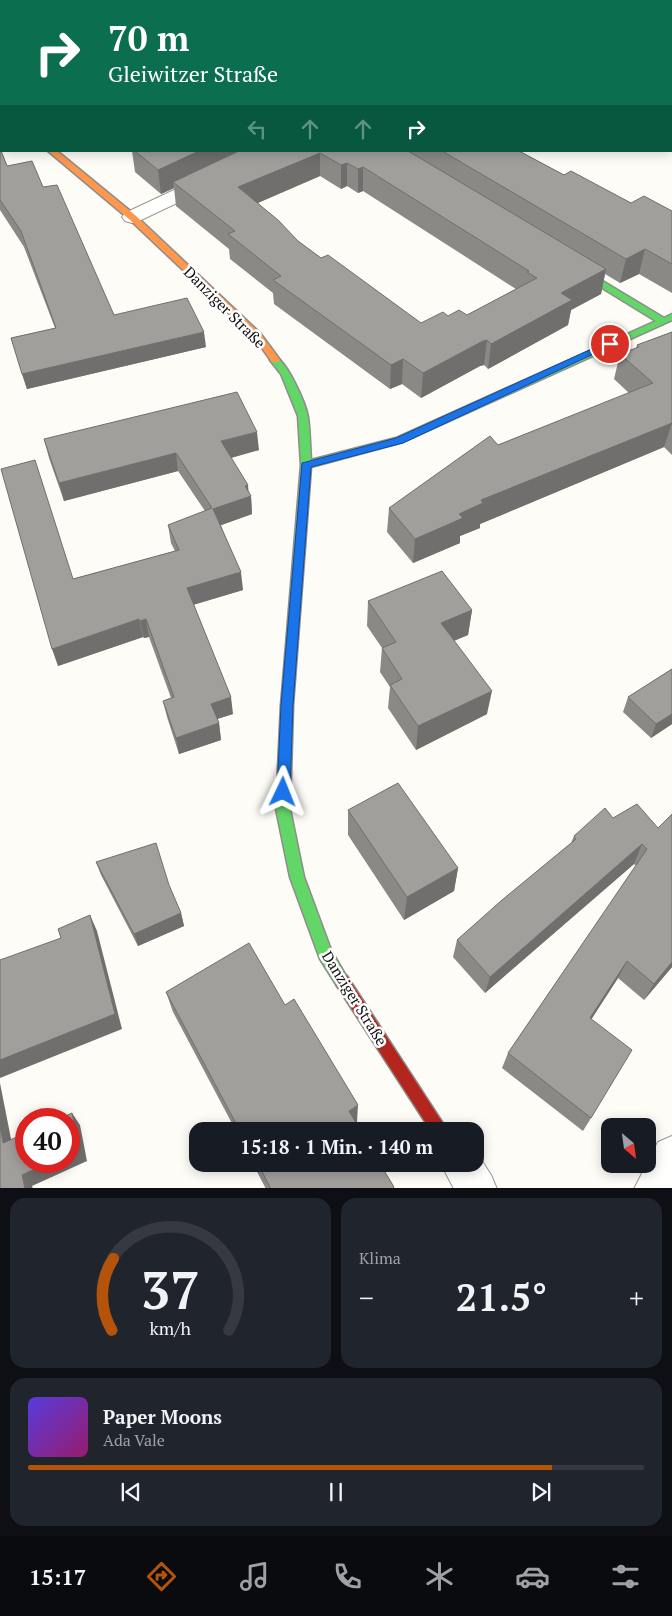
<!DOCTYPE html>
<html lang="de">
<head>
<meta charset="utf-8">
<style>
	:root { --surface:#171b24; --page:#20242c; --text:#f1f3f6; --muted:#9ea1a6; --line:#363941; --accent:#b45309 }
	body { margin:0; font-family:"PT Serif",serif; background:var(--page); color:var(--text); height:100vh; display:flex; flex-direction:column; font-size:19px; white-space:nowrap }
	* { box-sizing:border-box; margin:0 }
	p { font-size:16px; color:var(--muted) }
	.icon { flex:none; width:28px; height:28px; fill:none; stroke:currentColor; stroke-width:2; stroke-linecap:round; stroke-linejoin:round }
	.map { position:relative; height:1188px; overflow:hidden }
	.drawer { display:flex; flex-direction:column; gap:10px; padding:10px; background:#0d0f14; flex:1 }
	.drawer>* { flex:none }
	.top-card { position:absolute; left:0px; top:0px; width:672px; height:152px; box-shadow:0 2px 12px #0003; background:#0b6e4f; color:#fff; overflow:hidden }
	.needle { width:32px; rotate:151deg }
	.controls { position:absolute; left:601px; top:1118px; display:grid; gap:10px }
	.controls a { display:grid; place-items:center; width:55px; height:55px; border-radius:10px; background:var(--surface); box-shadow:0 2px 12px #0003; font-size:25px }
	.speed { position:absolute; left:15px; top:1108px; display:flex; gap:10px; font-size:25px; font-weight:700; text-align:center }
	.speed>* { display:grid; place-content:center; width:65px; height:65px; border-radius:50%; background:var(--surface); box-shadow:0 2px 12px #0003; line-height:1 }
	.speed .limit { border:8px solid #d22; background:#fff; color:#111 }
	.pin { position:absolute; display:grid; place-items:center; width:42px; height:42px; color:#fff; margin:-21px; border:2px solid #fff; border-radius:50%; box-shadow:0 1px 5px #0007 }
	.me { position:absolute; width:55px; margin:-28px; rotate:2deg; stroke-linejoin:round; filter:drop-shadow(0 0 4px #0008) }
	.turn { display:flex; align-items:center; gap:18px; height:105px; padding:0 25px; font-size:22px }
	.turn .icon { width:65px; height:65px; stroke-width:2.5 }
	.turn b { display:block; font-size:35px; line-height:42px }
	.lanes { display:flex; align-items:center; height:48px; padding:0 25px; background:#0003; justify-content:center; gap:25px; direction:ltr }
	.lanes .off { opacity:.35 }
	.big { font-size:38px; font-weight:700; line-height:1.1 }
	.drawer .tile { flex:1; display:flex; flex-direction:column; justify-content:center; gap:8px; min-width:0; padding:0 18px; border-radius:15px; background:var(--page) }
	.drawer .dial { align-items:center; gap:0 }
	.dial svg { height:130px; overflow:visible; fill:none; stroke:var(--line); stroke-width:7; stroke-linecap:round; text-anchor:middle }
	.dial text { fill:var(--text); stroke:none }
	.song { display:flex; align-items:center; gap:15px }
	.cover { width:60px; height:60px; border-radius:8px; background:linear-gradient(135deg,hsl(250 70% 55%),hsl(320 70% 35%)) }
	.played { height:5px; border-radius:2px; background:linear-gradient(90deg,var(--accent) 85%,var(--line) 85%) }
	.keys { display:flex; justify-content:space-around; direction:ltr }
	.heat { display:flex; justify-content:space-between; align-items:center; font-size:28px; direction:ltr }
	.drawer .tiles { flex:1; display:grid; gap:10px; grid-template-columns:1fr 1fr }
	.tile:last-child { grid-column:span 2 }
	.trip { position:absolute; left:189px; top:1122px; width:295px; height:50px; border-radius:15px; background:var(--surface); box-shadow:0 2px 12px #0003; font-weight:700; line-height:50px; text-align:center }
	.tab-bar { display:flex; height:80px; justify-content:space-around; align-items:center; background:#090b0e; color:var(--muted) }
	.tab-bar .icon { width:35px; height:35px }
	.tab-bar .selected { color:var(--accent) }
	.tab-bar b { font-size:22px; color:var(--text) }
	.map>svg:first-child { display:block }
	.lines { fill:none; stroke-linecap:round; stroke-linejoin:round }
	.street-casing { stroke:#979795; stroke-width:2 }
	.fast-casing { stroke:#8e8d8b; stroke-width:3 }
	.slow-casing { stroke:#8e8d8b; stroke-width:3 }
	.jam-casing { stroke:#8e8d8b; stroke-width:3 }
	.street { fill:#fffffe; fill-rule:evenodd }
	.fast { fill:#63d668; fill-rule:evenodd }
	.slow { fill:#ff974d; fill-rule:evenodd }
	.jam { fill:#b3261e; fill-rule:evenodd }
	.wall { fill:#8a8986; fill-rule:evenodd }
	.shaded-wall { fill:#716f6d }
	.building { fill:#a19f9c; stroke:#716f6d; fill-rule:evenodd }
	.route { fill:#1a73e8; stroke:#114b97 }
	.labels { text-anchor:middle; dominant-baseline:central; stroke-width:5; stroke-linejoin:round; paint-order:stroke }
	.street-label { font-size:15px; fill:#111; stroke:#fff }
</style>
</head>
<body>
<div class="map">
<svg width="672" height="1189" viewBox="0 0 672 1189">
	<rect width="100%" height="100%" fill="#fdfcf7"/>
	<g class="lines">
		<!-- street casing -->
		<g class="street-casing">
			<path id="street" d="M0 100H1V111H0Z
				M257 151H281L278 155 139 221 132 223 125 221 122 217 125 213Z
				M672 1136V1189H634L658 1142Z
				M475 1150 491 1175 497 1189H454L441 1164H475Z"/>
		</g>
		<!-- fast casing -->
		<g class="fast-casing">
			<path id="fast" d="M571 262 664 318 672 314V320L403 442 311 467 293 705 290 809 304 877 331 950 349 981 347 986 342 988 337 986 320 959 290 877 276 809 281 705 301 465 298 416 281 374 270 360 275 357C287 361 306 404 308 417 310 431 310 446 311 460L396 438 656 321 568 267 567 265Z"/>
		</g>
		<!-- slow casing -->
		<g class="slow-casing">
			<path id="slow" d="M48 151H57L135 215 260 333 280 360 278 362H272L254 337 129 219Z"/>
		</g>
		<!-- jam casing -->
		<g class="jam-casing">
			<path id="jam" d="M342 974 347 976 448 1131H431L337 986 335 981 337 976Z"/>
		</g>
		<!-- street -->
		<use href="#street" class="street"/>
		<!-- fast -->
		<use href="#fast" class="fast"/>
		<!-- slow -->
		<use href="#slow" class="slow"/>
		<!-- jam -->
		<use href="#jam" class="jam"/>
	</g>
	<!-- wall -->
	<path class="wall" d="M0 0 1 1V63L0 62Z
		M29 0H672V109H671V1H33Z
		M0 148 7 166 43 187 114 315 206 347 27 389 11 338 55 328 24 247 0 210Z
		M132 151H519L564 175 631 203 672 211V293L639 274 620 283 605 274 601 294 571 310 568 325 488 369 484 365 480 366 421 398 402 384 390 389 274 304 273 293 230 259 229 249 176 206 174 188 161 194 135 172ZM320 176 341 189 347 186 358 193 363 191 516 289 467 315 448 316 421 323 321 258 298 241 258 203Z
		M672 332V455L664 447 480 524V528L460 536V543L413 563 387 532 389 508 498 445 629 393 614 379 620 354 636 348 637 345Z
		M44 439 259 450 231 458 251 496 252 514 221 525 243 590 193 605 233 714 217 719 219 723 221 740 179 754 167 717 163 701 171 698 149 637 144 638 143 637 58 666 73 579 175 551 171 543 168 525 205 511 178 471 64 501 49 458Z
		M368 601 472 610 468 635 454 641 487 714 416 750 388 708 390 687 380 672 382 648 367 626Z
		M672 669V724L651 738 623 712 628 697Z
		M348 810 458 868 454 891 404 920 348 835Z
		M613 818 658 828 672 967 644 1000 618 978 591 1019V1118L583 1131 502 1068 508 1053 636 866 634 864 485 993 453 957 457 940 571 843 574 836Z
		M96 862 181 913 184 926 138 946 101 875Z
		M166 992 285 1005 357 1122 356 1123 361 1131H236L173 1012Z
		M253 1164H380L394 1187V1189H266Z"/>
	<!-- shaded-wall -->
	<path class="shaded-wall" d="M199 151H252L173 182 174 188 161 194 158 170Z
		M320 153V176L239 211 238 187Z
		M347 163V186L341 189V165Z
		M363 167V191L358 193V169Z
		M645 249 639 274 620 283 626 259Z
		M606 269 601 294 571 310 568 325 488 369 491 344 561 293Z
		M204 332 206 347 27 389 22 374Z
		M487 340 484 365 480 366 421 398 423 373 483 341Z
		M403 359 402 384 390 389 391 365Z
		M672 423 664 447 480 524V528L460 536V543L413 563 415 539 481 500Z
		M257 432 259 450 223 460 221 441Z
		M176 453 178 471 64 501 59 483Z
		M248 485 249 497 251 496 252 514 216 527 213 509 245 486Z
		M241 572 243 590 189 606 187 588Z
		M472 610 468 635 438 647 441 623Z
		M139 619 143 637 58 666 52 649Z
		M146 619 149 637 144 638 140 621Z
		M492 691 487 714 416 750 418 726Z
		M231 697 233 714 214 720 211 704Z
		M672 714V724L651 738 656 724Z
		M219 723 221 740 179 754 176 738Z
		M642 844 634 864 485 993 490 977Z
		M458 868 454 891 404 920 407 897Z
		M181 913 184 926 138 946 134 934Z
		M90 915 97 931 122 1029 0 1078V1060Z
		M627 961 618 978 582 1034 590 1018Z
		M672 962V967L644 1000 654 984Z
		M0 1083 14 1154 3 1143 0 1126Z
		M358 1105 357 1122 348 1128 349 1111Z
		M72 1113 80 1125 87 1161 32 1186 33 1189H25L22 1175 52 1161H69Z"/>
	<!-- building -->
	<path class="building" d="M0 0H17L18 1H1V48L0 47Z
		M94 0H672V85H671V1H99Z
		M0 148 7 166 32 161 43 187 57 185 114 315 187 298 204 332 22 374 11 338 56 328 21 231 0 200Z
		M135 151H199L158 170Z
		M239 151H408L606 269 561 293 572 300 491 344 487 340 483 341 423 373 403 359 391 365 273 280 281 276 228 234 235 231 173 182ZM320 153 341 165 347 163 358 169 363 167 529 271 527 272 537 278 467 315 459 310 448 316 443 312 421 323 328 255 321 258 298 241 278 220 238 187Z
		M442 151H519L564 175 571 171 631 203 644 196 672 211V264L645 249 626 259Z
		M672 332V423L481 500 483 503 459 514 463 518 415 539 389 508 490 436 498 445 653 383 620 354 639 347 637 345Z
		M237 392 257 432 221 441 248 485 245 486 251 496 213 509 241 572 187 588 231 697 211 704 219 723 176 738 163 701 174 697 146 619 140 621 139 619 52 649 1 469 35 460 73 579 179 550 168 525 212 508 176 453 59 483 44 439Z
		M442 571 472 610 441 623 492 691 418 726 390 685 402 679 382 648 396 642 368 601Z
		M672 669V714L656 724 628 697Z
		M398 783 458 868 407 897 348 810Z
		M637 804 658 828 672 814V962L654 984 627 961 590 1018 632 1050 591 1118 508 1053 647 849 642 844 490 977 457 940 502 900 576 839 574 836 605 808 613 818Z
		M156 843 169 885 181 913 134 934 96 862Z
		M90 915 115 1014 0 1060V960L61 938 58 929Z
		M249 943 285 1005 294 999 358 1105 349 1111 361 1131H240L166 992Z
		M72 1113 79 1149 69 1154V1119H59Z
		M0 1126 3 1143 26 1133V1161H52L22 1175 25 1189H0Z
		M258 1164H380L394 1187 392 1189H271Z"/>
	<!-- route -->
	<path class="route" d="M607 342H613L615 344 403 443 311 467 293 705 290 792 288 796 283 798 279 796 277 792 281 705 302 463 396 438Z"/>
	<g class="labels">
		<!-- street labels -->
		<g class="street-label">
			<text transform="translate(225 307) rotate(45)">Danziger Straße</text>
			<text transform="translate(355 998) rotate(58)">Danziger Straße</text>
		</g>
	</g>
</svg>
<div class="controls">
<a><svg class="needle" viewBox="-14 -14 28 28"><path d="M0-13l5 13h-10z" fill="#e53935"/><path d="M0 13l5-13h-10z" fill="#9ea1a6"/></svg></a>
</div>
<div class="speed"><div class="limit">40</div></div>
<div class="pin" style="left:610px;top:344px;background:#d93025"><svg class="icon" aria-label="arrive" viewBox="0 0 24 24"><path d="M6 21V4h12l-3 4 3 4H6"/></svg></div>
<svg class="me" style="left:283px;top:792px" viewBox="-20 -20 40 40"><path d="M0-17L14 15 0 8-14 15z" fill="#1a73e8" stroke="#fff" stroke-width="4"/></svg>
<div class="trip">15:18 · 1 Min. · 140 m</div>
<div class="top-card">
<div class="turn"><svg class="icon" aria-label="right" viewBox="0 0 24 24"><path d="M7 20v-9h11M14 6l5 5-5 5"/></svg><div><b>70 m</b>Gleiwitzer Straße</div></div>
<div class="lanes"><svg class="icon off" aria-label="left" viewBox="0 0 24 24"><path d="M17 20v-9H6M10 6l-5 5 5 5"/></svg><svg class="icon off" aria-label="ahead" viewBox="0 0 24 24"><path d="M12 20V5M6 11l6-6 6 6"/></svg><svg class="icon off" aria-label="ahead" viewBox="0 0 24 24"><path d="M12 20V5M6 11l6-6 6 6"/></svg><svg class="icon" aria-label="right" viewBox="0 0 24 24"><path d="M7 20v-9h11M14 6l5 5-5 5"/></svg></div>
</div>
</div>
<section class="drawer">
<div class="tiles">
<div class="tile dial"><svg viewBox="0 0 100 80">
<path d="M14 69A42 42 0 1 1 86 69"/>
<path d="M14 69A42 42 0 0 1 15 25" stroke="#b45309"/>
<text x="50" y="56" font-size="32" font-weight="700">37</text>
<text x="50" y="72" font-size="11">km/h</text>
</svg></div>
<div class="tile"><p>Klima</p>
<div class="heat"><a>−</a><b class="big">21.5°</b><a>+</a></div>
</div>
<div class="tile">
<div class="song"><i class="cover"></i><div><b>Paper Moons</b><p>Ada Vale</p></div></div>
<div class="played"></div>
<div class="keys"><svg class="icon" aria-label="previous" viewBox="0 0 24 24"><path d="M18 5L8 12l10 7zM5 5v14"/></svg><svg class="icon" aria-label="pause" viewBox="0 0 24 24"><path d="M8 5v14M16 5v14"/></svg><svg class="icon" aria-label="next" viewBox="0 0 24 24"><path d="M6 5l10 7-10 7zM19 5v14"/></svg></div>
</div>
</div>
</section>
<nav class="tab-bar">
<b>15:17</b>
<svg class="icon selected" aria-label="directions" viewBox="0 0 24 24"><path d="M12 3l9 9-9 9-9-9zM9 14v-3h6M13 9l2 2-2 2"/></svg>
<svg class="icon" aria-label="music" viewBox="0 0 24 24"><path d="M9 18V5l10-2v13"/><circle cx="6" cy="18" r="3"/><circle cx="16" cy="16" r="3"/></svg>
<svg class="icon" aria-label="phone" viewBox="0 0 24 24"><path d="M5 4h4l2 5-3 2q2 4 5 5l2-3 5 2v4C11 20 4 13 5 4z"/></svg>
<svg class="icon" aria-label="climate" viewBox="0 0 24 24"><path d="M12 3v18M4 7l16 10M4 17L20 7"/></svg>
<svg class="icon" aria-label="car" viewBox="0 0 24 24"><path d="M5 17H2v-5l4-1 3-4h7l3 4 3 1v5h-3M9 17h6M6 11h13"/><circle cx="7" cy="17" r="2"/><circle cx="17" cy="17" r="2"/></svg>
<svg class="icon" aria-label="filters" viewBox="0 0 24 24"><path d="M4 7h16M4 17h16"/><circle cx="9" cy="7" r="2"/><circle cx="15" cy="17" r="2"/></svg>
</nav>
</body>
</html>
